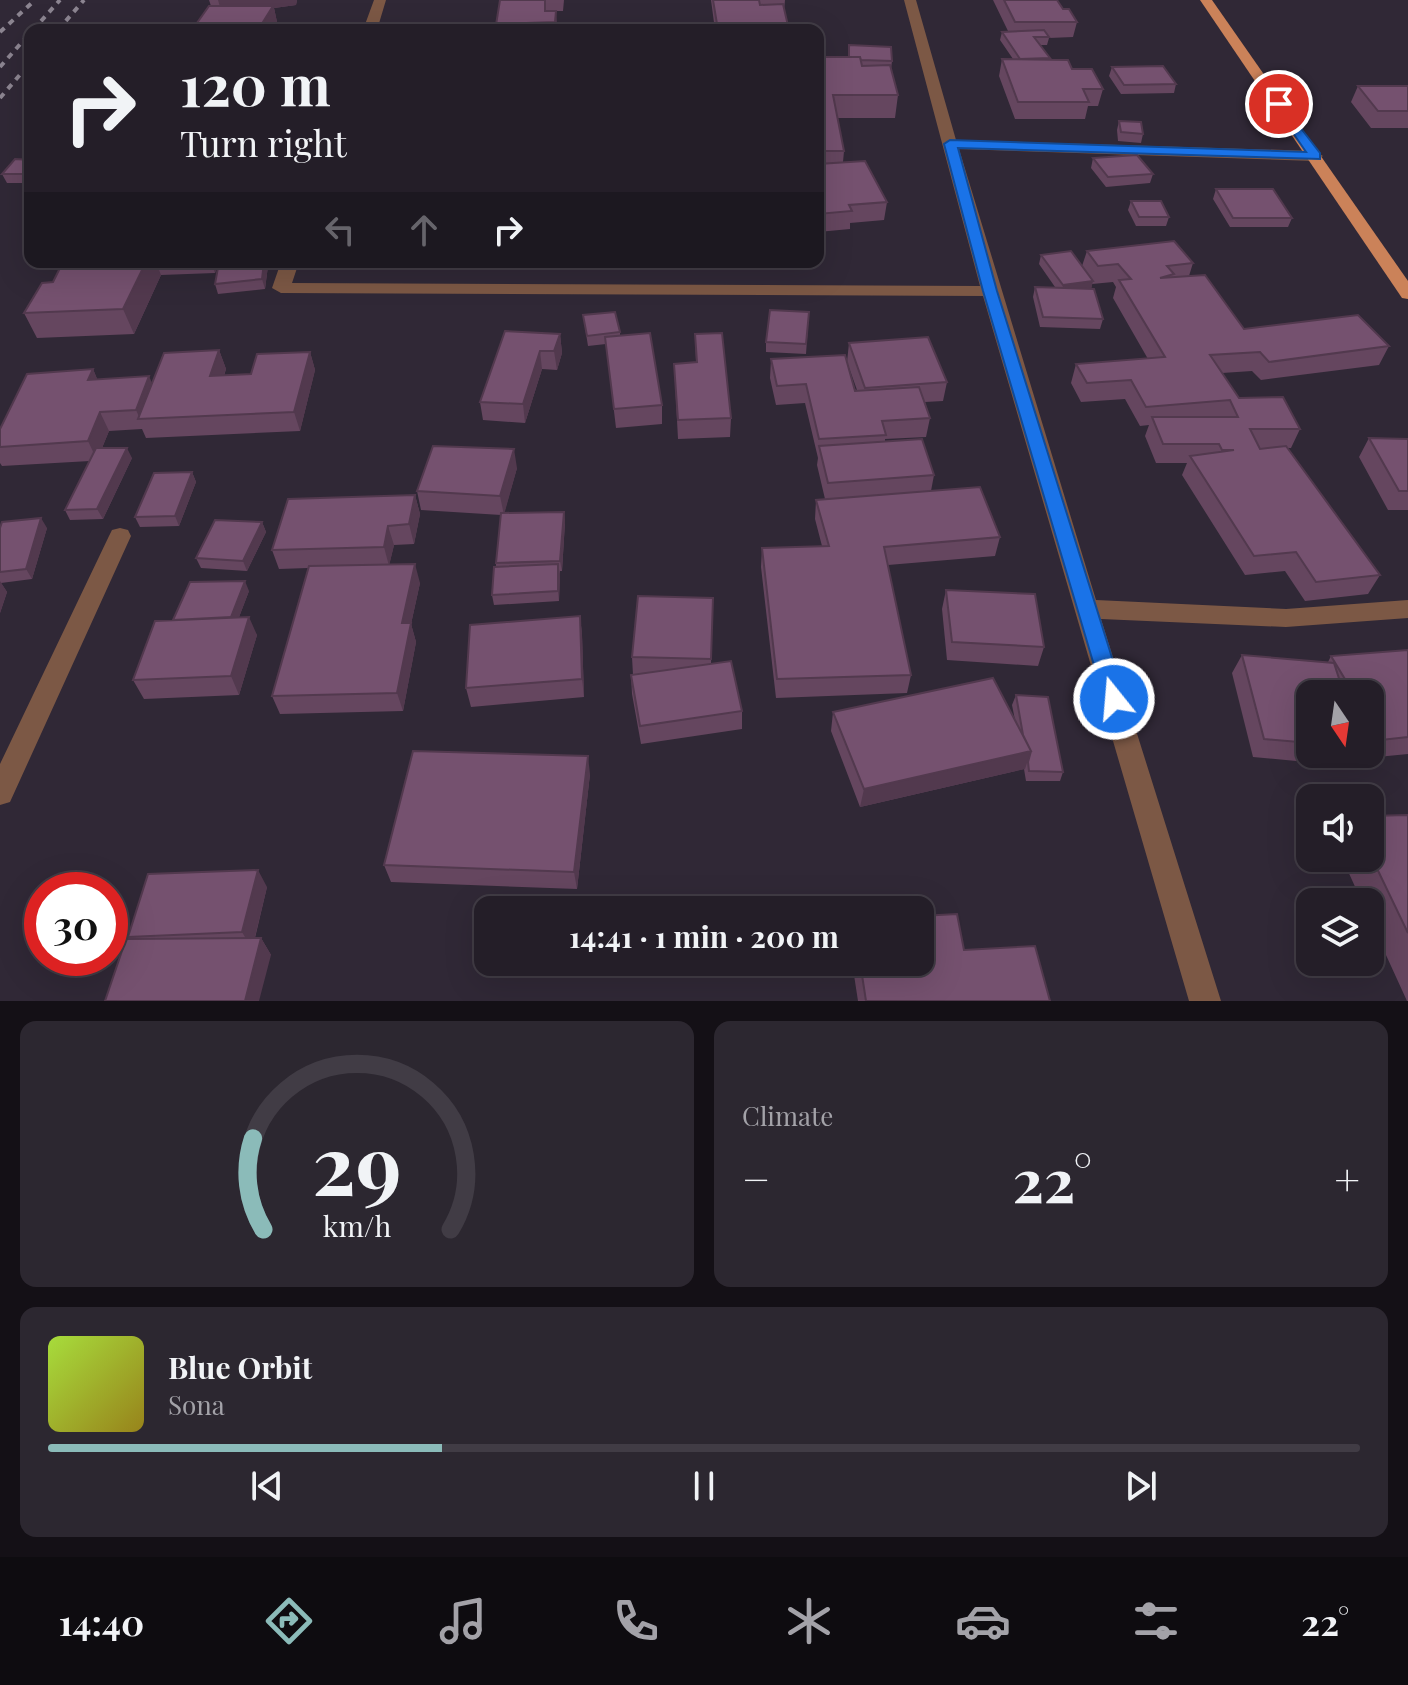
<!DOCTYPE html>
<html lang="en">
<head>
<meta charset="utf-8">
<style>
	:root { --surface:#241e28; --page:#2c2730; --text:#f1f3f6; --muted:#a3a2a8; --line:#413c45; --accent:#8bbbb9 }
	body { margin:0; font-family:"Playfair Display",serif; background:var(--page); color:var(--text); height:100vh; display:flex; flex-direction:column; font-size:30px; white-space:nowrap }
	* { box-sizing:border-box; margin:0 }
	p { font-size:26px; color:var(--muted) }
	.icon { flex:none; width:44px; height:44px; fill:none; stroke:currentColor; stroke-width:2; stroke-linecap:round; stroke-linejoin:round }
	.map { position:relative; height:1001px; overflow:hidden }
	.drawer { display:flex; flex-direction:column; gap:20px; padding:20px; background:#141016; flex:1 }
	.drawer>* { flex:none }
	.banner { position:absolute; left:24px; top:24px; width:800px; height:244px; border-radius:16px; box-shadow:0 8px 32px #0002,0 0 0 2px var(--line); background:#241e28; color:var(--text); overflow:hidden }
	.needle { width:52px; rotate:167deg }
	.buttons { position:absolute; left:1296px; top:680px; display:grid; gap:16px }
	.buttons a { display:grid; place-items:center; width:88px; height:88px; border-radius:16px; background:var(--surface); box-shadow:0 8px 32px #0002,0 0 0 2px var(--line); font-size:40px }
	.speed { position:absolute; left:24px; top:872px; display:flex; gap:16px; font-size:40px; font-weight:700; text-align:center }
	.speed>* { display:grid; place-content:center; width:104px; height:104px; border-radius:50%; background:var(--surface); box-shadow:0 8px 32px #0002,0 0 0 2px var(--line); line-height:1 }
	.speed .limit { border:12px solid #d22; background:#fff; color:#111 }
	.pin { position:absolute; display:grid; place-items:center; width:68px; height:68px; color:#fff; margin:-34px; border:4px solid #fff; border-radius:50%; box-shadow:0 2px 8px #0007 }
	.me { position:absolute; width:88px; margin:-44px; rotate:343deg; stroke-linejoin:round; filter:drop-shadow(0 0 6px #0008) }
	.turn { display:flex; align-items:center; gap:28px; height:168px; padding:0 24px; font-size:36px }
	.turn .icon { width:104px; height:104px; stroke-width:2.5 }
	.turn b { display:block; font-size:56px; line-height:68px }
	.lanes { display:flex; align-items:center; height:76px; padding:0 24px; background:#0003; justify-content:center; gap:40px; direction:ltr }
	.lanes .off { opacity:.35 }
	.big { font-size:60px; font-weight:700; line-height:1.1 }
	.drawer .card { flex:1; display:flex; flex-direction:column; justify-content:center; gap:12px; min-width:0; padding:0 28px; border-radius:16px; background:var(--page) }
	.drawer .dial { align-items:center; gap:0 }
	.dial svg { height:208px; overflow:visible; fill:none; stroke:var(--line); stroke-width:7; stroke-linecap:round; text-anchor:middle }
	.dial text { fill:var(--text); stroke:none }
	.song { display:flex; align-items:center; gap:24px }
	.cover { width:96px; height:96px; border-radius:12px; background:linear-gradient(135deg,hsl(80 70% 55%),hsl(50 70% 35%)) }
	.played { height:8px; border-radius:4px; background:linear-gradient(90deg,var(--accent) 30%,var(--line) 30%) }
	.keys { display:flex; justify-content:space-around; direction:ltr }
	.heat { display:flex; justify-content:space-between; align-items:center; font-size:44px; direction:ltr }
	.drawer .tiles { flex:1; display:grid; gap:20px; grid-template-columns:1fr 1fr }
	.card:last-child { grid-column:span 2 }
	.trip { position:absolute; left:474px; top:896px; width:460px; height:80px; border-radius:16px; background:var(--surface); box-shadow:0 8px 32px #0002,0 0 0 2px var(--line); font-weight:700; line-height:80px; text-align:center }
	.dock { display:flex; height:128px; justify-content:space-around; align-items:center; background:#0e0c10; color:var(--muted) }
	.dock .icon { width:56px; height:56px }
	.dock .selected { color:var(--accent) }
	.dock b { font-size:36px; color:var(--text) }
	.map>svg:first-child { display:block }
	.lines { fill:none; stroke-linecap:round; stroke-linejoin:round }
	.minor { fill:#7c5845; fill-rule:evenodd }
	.primary { fill:#cb8259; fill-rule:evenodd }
	.rail { stroke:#8c8591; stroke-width:4; stroke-dasharray:6 6; stroke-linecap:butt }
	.wall { fill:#65465f }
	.shaded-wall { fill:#52394e }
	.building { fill:#75516f; stroke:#52394e; stroke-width:2 }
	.route { fill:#1a73e8; stroke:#114b97; stroke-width:2 }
</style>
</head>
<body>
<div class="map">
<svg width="1408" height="1001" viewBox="0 0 1408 1001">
	<rect width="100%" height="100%" fill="#302836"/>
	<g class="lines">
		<!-- minor -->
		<path class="minor" d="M374 0H386L377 30H363Z
			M904 0H916L956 140 1315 151 1323 156 1315 161 959 149 1096 600 1286 609 1408 600V618L1286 627 1101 619 1221 1001H1189L983 296 281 293 272 288 281 262H299L292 283 980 286Z
			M120 528 128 530 131 536 10 802 0 805V764L109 536 112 530Z"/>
		<!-- primary -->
		<path class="primary" d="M1200 0H1212L1408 281V299L1402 298Z"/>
		<!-- rail -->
		<path class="rail" d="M33 30 60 0
			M58 30 84 0
			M0 32 35 0
			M0 67 30 33
			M0 98 30 63"/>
	</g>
	<!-- wall -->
	<path class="wall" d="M209 0H297L296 5 274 8 277 22 272 30H192L220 6 219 5 211 6Z
		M500 0H564L563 11H556L557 30H462L496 25Z
		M711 0H785L784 10 789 30H715Z
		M993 0H1057L1063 9 1077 22 1073 37 1049 38 1047 45H1040L1050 60 1072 69 1103 89 1098 106H1088L1085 119H1015L999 76 1002 59H1013L1000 40 1002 32 1008 31Z
		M849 45 892 61 891 69 898 95 895 118H838L844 151 843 162 887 202 884 220 850 223V229L818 232V57H849Z
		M1112 67 1176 84 1174 93 1121 94 1109 76Z
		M1358 86H1408V128H1371L1351 102Z
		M1119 121 1143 134 1141 143 1118 141 1117 130Z
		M1093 158 1153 174 1150 183 1106 187 1091 168Z
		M30 160V183H7L2 174Z
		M1216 189 1292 218 1288 227H1230L1213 199Z
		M1131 201 1169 217 1166 226H1136L1128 210Z
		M1087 251 1193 263 1189 276 1244 329 1389 346 1379 365 1261 380 1252 371 1222 373 1239 398 1300 429 1291 448H1287L1380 575 1368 594 1305 601 1285 571 1245 575 1182 475 1187 463H1156L1145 436 1149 425 1140 426 1125 399 1081 402 1071 383 1076 364 1148 359 1113 298 1116 287 1113 282 1092 284 1091 289 1103 319 1100 329 1040 327 1033 297 1035 287H1055L1039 264 1041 255 1082 266Z
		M63 262H219L215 273 161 275 134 334 37 338 24 313 53 282Z
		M219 262H267L268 266 265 289 218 294 215 284Z
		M616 262H643V268L616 269Z
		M663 262H707L664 265Z
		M775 262H800V270H775Z
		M809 312 806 354 766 352V342Z
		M583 315 620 332V336L662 405V424L616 428 606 344 588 346Z
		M560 334 562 353 557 370 542 369 525 423 483 420 480 402Z
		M695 334 731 418 730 437 678 439 674 364 696 362Z
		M849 343 947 382 943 401 925 402 930 418 926 437 885 439V441L934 475 931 491 1000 537 995 556 888 565 911 675 907 693 776 698 761 567 762 548 822 546 815 519 816 500 825 499 817 465 818 458 805 403 776 405 770 378 771 359 857 390 847 362Z
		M219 350 226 369 224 376 251 374 310 352 315 370 300 431 146 438 142 429 109 431 102 448 132 458 103 519 70 520 65 510 90 461 2 466 0 463V429L93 369 97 379 152 383Z
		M1369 438 1408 439V510H1388L1359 457Z
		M517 468 504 513 564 512 565 522 562 571H560L559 601 494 605 492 595 496 567V563L501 515 421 510 417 491Z
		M192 472 196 482 179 526 140 527 135 517Z
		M415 495 420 514 414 544 394 545 389 565 420 583 411 624 416 642 403 711 280 714 272 696 308 568 279 569 272 550Z
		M262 522 266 532 247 571 201 568 196 558Z
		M0 528H47L32 579 1 583 7 592 0 613Z
		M946 590 1044 647 1038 666 947 660 942 609Z
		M249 591 239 617 257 635 239 695 144 699 133 680 173 620Z
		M713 598 711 664 742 711V729L641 744 632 694 631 675H633L632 657Z
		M580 616 582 635 584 697 471 707 466 688Z
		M1408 650V754L1367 758 1365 754H1370V694H1310V754H1358L1349 766 1253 757 1232 673 1242 655 1328 662 1331 656Z
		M1016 695 1063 772 1060 781H1026L1024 769 860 807 831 731 833 712 1015 720 1012 705Z
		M590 774 577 889 391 882 384 865Z
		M1408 815V1001H1407L1370 920V902H1362L1342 858H1370V816Z
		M267 887 255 938H261L271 955 130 939 128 937Z
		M964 950 1050 1001H858L852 962H920Z"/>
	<!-- shaded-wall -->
	<path class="shaded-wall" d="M218 0H297L296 5 274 8 277 22 272 30H258L222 14Z
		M146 262H156L161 275 134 334 123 309Z
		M211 262H219L215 273Z
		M264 262H267L268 266 265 289 262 279Z
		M1093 281 1091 290 1061 295 1063 285Z
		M560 334 562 353 557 370 554 351Z
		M219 350 226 369 217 395 210 376Z
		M540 351 542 369 525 423 523 404Z
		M310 352 315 370 300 431 294 412Z
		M93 369 101 388 88 380Z
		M149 376 157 395 140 419 136 410Z
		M100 412 109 431 97 460 88 441Z
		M127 448 132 458 103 519 97 509Z
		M514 449 517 468 504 515 500 496Z
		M192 472 196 482 179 526 175 516Z
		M415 495 420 514 414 544 409 524Z
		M564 512 565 522 562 571 560 561Z
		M41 518 47 528 32 579 26 569Z
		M262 522 266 532 247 571 243 561Z
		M388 526 394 545 389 566 384 547Z
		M415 564 420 583 411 624 416 642 403 711 397 693 402 623Z
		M558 564 560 574 559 601 558 591Z
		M0 581 7 592 0 613Z
		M245 581 249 591 233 633 228 623Z
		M580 616 582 635 584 697 582 679Z
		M249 617 257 635 239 695 231 676Z
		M1031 751 1025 769 860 807 864 789Z
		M588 756 590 774 577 889 574 872Z
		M258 870 267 887 252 949 242 932Z
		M261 938 271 955 259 1001H245Z"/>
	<!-- building -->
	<path class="building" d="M500 0H545V11H556L555 22 527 23 528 30H462V26L496 25Z
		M713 0H759L760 5 783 4 789 30H718Z
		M1004 0H1057L1063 9H1069L1077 22H1015Z
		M209 6H273L258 30H192Z
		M1044 30 1049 37H1034L1050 58 1020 59 1002 32Z
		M849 45 891 47 892 61 861 60 860 57H849Z
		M818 57H860L862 66 890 65 898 95H833L844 151H818Z
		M1002 59 1068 60 1072 69H1092L1103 89H1083L1089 102H1018Z
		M1163 66 1176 84 1124 85 1112 67Z
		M1358 86H1408V111H1378Z
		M1119 121 1141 122 1143 134 1121 132Z
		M1137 155 1153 174 1108 177 1093 158Z
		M15 159 30 160V174H2Z
		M865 161 887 202 849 205 852 211 818 214V164Z
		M1216 189H1273L1292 218H1233Z
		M1131 201H1161L1169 217H1139Z
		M1174 241 1193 263 1167 266 1174 274 1160 278 1205 275 1244 329 1358 315 1389 346 1269 362 1260 352 1210 355 1239 398 1283 397 1300 429H1250L1260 449 1286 446 1380 575 1316 582 1296 552 1254 556 1190 456 1234 450H1222L1219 444H1163L1152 417H1238L1230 400 1146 407 1131 380 1087 383 1076 364 1165 357 1119 280 1131 279 1118 264 1098 266 1087 251Z
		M1071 251 1093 281 1063 285 1041 255Z
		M63 262H146L123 309 24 313 42 283 53 282Z
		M219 262H264L262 279 215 284Z
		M1035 287 1094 289 1103 319 1043 317Z
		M770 310 809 312 806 344 766 342Z
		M615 312 620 332 587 336 583 315Z
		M505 331 560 334 554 351H540L523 404 480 402Z
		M650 333 662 405 614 409 605 337Z
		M722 333 731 418 678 420 674 364 697 362 695 334Z
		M928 337 947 382 865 388 849 343Z
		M219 350 210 376 251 374 257 354 310 352 294 412 138 419 164 353Z
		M845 355 855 391 919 387 930 418 882 421 886 435 819 439 806 384 777 386 771 359Z
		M93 369 88 380 149 376 136 410 100 412 88 441 0 447V429L27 374Z
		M1369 438 1408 439V491H1399Z
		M922 439 934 475 828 483 819 446Z
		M433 446 514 449 500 496 417 491Z
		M96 448H127L97 509 65 510Z
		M192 472 175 516 135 517 154 473Z
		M980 487 1000 537 884 547 911 675 777 679 762 548 829 546 816 500Z
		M415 495 409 524 388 526 384 547 272 550 288 499Z
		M564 512 560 561 496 563 501 513Z
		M41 518 26 569 0 572V528L2 522Z
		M215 520 262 522 243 561 196 558Z
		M415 564 402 623H411L397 693 272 696 309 566Z
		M558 564V591L492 595 494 567Z
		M245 581 231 617 173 620 190 582Z
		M946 590 1035 594 1044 647 952 642Z
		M638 596 713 598 711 659 632 657Z
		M580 616 582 679 466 688 470 625Z
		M249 617 231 676 133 680 155 621Z
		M1408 650V737L1381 740 1370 721V694H1354L1331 656Z
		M1242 655 1334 663 1344 694H1310V743L1264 739Z
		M731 661 742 711 640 726 631 675Z
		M993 678 1031 751 864 789 833 712Z
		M1016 695 1048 697 1063 772 1029 771 1028 762 1031 751 1023 735Z
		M413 751 588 756 574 872 384 865Z
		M1408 815V933L1370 854V816Z
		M258 870 242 932 128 937 148 874Z
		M957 914 964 950 1035 946 1050 1001H866L860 962H920V916Z
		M261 938 245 1001H105L126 939Z"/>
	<!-- route -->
	<path class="route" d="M1279 100 1320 153V159L958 148 997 291 1125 699 1122 706H1107L1104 699 983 291 944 144 950 140 1306 152 1273 104Z"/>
</svg>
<div class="buttons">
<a><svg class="needle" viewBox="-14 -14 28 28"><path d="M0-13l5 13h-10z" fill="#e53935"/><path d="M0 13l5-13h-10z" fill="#a3a2a8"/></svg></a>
<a><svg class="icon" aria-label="sound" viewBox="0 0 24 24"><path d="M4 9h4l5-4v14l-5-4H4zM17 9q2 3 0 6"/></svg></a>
<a><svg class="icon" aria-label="layers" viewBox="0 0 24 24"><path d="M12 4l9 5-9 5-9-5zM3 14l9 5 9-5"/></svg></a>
</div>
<div class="speed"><div class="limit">30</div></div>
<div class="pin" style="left:1279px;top:104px;background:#d93025"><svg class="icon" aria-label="arrive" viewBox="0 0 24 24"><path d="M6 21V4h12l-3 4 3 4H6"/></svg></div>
<svg class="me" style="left:1114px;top:699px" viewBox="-20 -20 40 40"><circle r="17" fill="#1a73e8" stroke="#fff" stroke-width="3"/><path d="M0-11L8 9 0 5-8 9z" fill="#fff"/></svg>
<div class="trip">14:41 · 1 min · 200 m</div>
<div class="banner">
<div class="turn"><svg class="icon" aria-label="right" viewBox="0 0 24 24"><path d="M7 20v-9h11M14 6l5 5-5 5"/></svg><div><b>120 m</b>Turn right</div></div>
<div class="lanes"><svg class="icon off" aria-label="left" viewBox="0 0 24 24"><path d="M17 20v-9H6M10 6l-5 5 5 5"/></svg><svg class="icon off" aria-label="ahead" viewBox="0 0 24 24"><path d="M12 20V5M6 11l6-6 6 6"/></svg><svg class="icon" aria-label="right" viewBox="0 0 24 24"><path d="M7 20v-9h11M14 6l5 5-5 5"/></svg></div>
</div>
</div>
<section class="drawer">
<div class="tiles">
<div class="card dial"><svg viewBox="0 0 100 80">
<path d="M14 69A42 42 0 1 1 86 69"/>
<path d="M14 69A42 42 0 0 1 10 34" stroke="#8bbbb9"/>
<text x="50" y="56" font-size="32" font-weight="700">29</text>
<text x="50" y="72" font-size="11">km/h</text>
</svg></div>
<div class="card"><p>Climate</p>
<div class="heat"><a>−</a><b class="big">22°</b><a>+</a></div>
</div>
<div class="card">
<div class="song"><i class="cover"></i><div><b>Blue Orbit</b><p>Sona</p></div></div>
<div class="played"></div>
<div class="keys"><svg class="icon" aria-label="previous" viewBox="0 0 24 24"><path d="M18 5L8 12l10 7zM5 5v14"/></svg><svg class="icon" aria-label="pause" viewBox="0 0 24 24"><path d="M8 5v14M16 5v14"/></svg><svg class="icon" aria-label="next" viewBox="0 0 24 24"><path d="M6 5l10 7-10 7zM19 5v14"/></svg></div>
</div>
</div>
</section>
<nav class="dock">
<b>14:40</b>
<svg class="icon selected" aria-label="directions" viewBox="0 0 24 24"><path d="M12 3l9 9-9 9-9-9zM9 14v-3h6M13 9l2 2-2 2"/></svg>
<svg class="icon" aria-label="music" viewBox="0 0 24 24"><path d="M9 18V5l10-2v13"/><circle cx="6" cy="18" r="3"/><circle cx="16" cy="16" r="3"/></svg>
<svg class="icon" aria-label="phone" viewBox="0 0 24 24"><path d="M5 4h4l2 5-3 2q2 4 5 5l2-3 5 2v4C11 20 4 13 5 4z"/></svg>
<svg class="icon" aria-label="climate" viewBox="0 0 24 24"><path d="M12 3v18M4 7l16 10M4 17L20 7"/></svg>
<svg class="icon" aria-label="car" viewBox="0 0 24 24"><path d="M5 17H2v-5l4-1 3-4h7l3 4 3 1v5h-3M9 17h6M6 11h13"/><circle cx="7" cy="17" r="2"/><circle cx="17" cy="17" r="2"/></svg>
<svg class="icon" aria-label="filters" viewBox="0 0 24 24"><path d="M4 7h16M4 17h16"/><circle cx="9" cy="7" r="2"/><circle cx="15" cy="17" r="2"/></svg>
<b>22°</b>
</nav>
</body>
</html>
